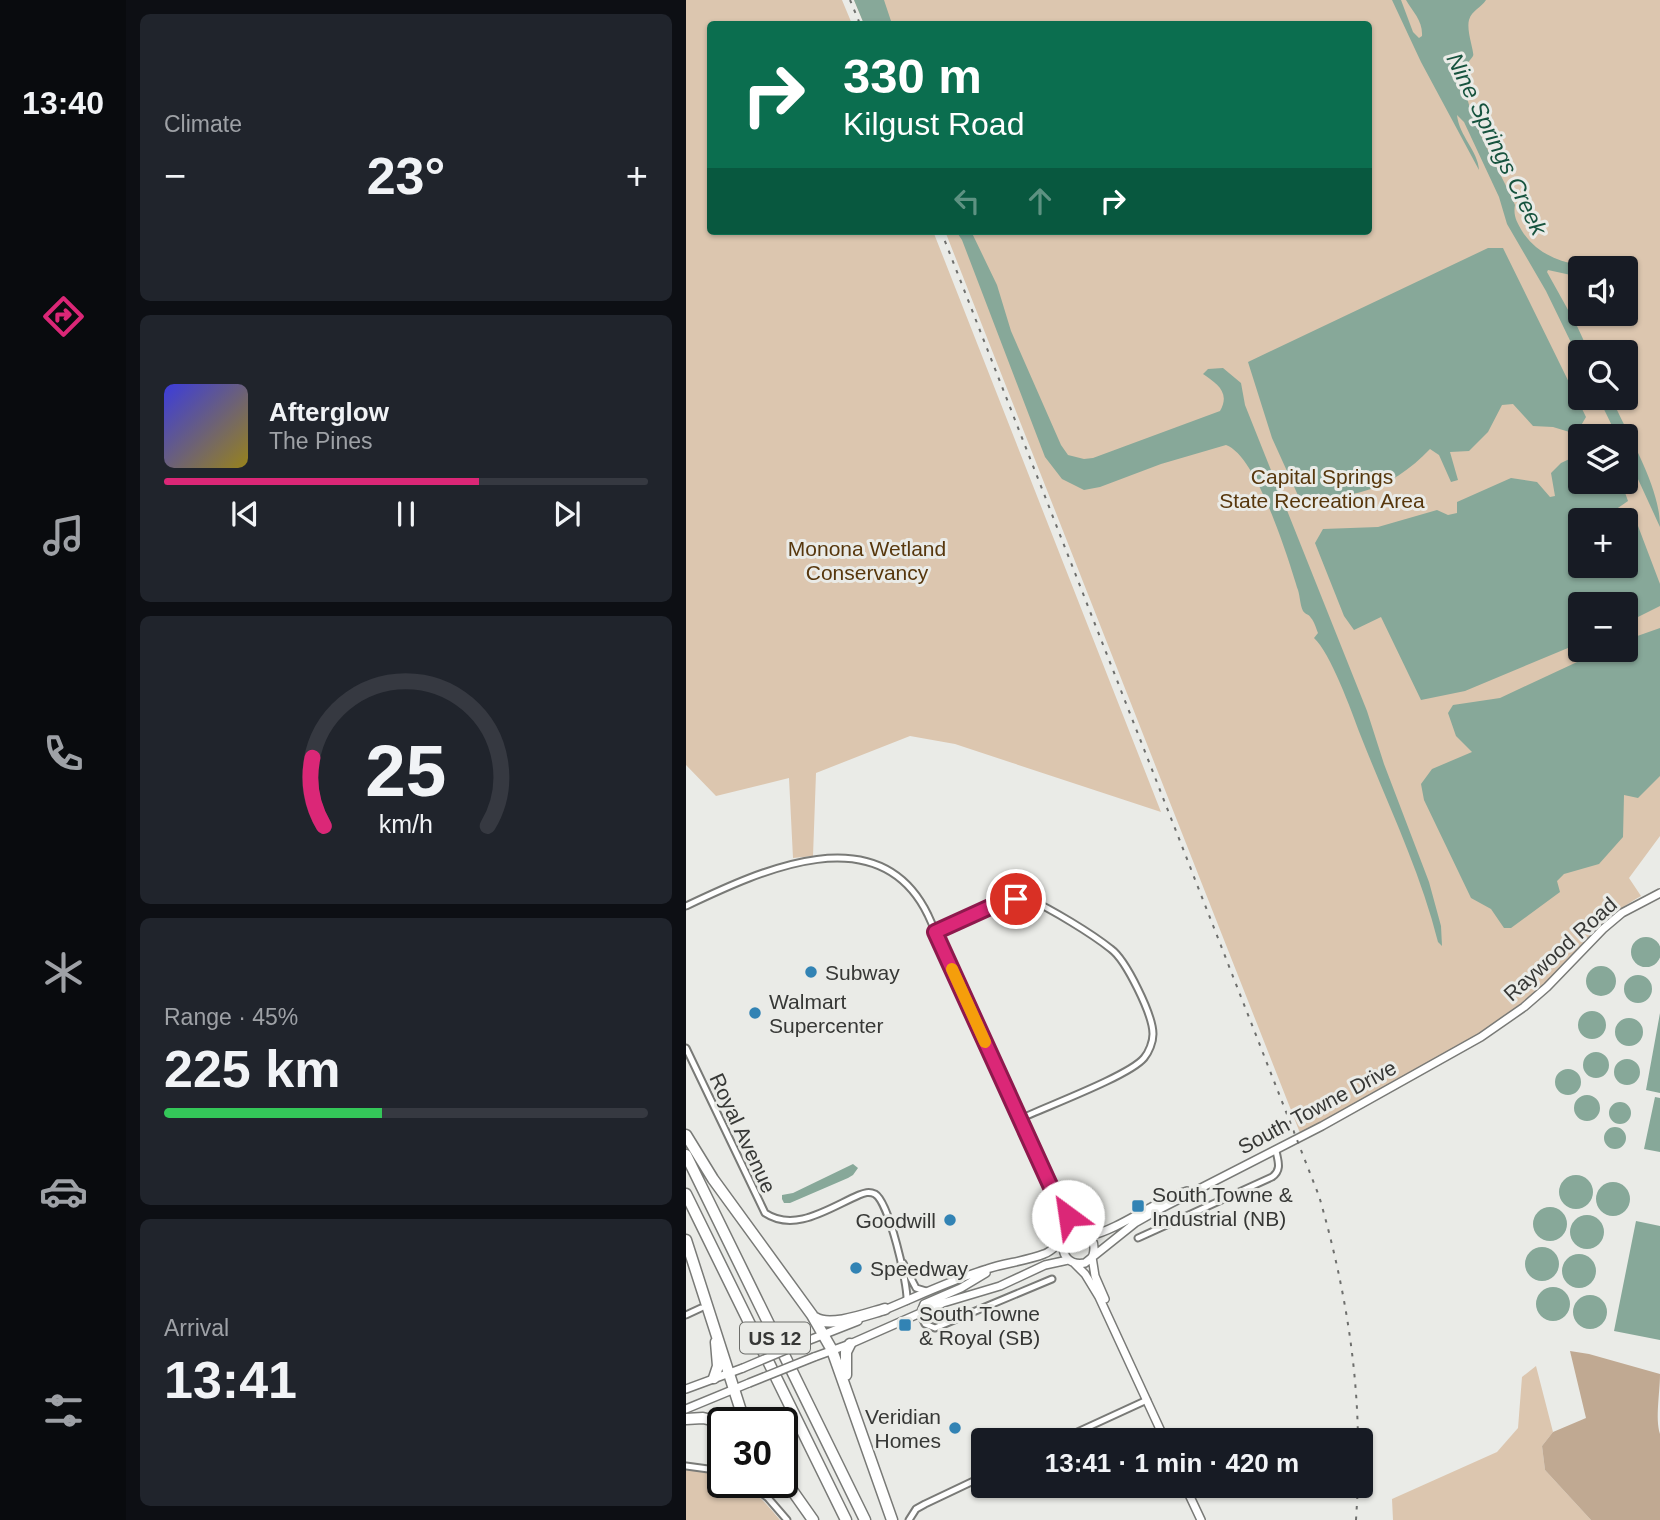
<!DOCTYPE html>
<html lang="en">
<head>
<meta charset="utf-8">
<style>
	:root { --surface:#171b24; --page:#20242c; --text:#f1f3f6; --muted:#9ea1a6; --line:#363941; --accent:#db2777 }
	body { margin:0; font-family:Helvetica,sans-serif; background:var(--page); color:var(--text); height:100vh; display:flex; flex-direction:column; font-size:26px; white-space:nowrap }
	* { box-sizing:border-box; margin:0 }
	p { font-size:23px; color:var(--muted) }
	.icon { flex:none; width:38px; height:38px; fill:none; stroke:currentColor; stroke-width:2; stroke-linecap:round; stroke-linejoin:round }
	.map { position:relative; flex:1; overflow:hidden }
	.drawer { display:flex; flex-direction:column; gap:14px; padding:14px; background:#0d0f14; width:560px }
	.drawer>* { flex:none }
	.top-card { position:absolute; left:21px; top:21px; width:665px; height:214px; border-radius:7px; box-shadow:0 2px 5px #0004; background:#0b6e4f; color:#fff; overflow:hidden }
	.controls { position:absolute; left:882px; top:256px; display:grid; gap:14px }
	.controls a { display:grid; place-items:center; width:70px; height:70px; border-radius:7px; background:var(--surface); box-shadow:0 2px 5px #0004; font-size:35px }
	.speed { position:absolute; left:21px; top:1407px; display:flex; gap:14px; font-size:35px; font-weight:700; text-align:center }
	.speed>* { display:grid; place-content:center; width:91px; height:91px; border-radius:50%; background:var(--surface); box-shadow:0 2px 5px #0004; line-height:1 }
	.speed .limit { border:4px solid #111; border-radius:10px; background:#fff; color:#111 }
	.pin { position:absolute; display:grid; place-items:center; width:60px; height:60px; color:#fff; margin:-30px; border:4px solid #fff; border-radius:50%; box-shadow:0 2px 7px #0007 }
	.me { position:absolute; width:77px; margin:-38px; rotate:329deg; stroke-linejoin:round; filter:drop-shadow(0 0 5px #0008) }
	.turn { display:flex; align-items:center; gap:24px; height:147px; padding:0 21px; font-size:32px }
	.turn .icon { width:91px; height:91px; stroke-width:2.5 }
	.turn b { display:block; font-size:49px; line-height:60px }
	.lanes { display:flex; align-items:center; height:66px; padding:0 21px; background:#0003; justify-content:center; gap:35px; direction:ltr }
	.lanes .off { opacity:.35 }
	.big { font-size:52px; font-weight:600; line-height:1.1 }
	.drawer .widget { flex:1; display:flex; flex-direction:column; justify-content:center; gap:10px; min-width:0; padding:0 24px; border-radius:10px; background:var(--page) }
	.drawer .dial { align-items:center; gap:0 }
	.dial svg { height:182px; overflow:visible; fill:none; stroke:var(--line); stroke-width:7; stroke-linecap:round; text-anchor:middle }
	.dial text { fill:var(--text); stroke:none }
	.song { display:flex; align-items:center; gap:21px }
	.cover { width:84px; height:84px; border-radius:10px; background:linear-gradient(135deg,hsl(240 70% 55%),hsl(50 70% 35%)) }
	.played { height:7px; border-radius:4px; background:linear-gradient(90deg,var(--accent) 65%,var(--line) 65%) }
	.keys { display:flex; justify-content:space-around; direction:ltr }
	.heat { display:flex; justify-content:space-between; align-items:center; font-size:38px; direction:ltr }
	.charge { height:10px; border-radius:5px; background:linear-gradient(90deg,#34c759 45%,var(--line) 0) }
	.trip { position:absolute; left:285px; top:1428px; width:402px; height:70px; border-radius:7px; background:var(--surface); box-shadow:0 2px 5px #0004; font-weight:600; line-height:70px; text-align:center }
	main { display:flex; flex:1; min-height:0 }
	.tab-bar { display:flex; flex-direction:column; width:126px; justify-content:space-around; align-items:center; background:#090b0e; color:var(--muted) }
	.tab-bar .icon { width:49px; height:49px }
	.tab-bar .current { color:var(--accent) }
	.tab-bar b { font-size:32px; color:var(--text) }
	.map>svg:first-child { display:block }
	.green { fill:#dcc6af; fill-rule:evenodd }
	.forest { fill:#c0a992 }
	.water { fill:#87a899 }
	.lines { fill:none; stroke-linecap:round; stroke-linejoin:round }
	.street-casing { stroke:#797a77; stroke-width:9 }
	.secondary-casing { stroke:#797a77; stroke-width:10 }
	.highway-casing { stroke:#797a77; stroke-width:13 }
	.street { stroke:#fff; stroke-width:5 }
	.secondary { stroke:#fff; stroke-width:7 }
	.highway { stroke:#fff; stroke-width:10 }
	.rail { stroke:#6e6f6d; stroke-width:2; stroke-dasharray:3.5 7; stroke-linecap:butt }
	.secondary-bridge-casing { stroke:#797a77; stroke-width:10; stroke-linecap:butt }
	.secondary-bridge { stroke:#fff; stroke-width:7 }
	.route-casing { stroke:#8e194d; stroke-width:18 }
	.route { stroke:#db2777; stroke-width:12 }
	.slow { stroke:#f59e0b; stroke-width:12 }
	.poi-dot { fill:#3283b4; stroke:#eaebe7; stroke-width:2.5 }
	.labels { text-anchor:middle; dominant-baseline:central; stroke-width:6; stroke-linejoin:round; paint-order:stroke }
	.shield { fill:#eaebe7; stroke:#6d6e6b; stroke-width:2 }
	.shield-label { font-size:19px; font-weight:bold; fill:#373836 }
	.park-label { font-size:21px; fill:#57370d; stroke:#eaebe7 }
	.street-label { font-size:21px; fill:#373836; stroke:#eaebe7 }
	.poi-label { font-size:21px; fill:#373836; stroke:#eaebe7; text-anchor:start }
	.water-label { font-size:23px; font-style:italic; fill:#16533e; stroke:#eaebe7 }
</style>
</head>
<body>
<main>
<nav class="tab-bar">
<b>13:40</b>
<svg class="icon current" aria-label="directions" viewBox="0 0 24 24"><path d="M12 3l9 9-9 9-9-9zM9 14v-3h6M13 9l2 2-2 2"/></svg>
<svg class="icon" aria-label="music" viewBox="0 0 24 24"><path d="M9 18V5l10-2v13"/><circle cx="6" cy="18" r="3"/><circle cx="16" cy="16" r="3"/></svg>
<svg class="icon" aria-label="phone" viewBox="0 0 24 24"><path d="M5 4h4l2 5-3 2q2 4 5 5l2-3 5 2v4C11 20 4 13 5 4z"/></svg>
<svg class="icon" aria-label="climate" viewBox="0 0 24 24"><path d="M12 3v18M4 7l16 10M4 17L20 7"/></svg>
<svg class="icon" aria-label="car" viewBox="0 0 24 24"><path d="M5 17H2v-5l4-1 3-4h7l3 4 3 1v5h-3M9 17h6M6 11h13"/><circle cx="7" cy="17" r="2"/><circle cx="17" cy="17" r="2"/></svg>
<svg class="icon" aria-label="filters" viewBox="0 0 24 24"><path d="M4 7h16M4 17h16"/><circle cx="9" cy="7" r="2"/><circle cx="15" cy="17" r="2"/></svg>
</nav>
<section class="drawer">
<div class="widget"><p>Climate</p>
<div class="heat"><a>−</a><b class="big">23°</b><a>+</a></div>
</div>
<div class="widget">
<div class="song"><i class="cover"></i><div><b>Afterglow</b><p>The Pines</p></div></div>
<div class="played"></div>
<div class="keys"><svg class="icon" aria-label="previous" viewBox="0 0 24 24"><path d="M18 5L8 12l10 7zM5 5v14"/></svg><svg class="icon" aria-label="pause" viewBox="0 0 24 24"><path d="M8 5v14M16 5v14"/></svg><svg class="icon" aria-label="next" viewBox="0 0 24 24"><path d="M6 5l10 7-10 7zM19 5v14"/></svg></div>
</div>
<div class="widget dial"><svg viewBox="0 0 100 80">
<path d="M14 69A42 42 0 1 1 86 69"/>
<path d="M14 69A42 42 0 0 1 9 39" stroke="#db2777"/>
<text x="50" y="56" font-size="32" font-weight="700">25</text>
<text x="50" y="72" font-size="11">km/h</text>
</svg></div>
<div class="widget"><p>Range · 45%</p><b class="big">225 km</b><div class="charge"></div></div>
<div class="widget"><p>Arrival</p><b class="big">13:41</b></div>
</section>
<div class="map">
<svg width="974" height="1520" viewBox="0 0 974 1520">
	<rect width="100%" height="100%" fill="#eaebe7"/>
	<!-- green -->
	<path class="green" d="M0 0H156L166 24H24V231H247L475 812 269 744 224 736 130 773 127 856 107 858 103 778 30 796 0 765Z
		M168 0H974V836L943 878 955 896C904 924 884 967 840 1000 771 1053 690 1091 614 1133L259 231H682V24H178ZM894 268H940V313H894ZM894 352H940V397H894ZM894 436H940V481H894ZM894 520H940V565H894ZM894 604H940V649H894Z
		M850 1366 867 1432 856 1446 859 1470 905 1520H707L706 1499 811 1452 832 1428 836 1377Z
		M0 1469 21 1471 37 1476V1482C63 1482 78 1501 94 1520H0Z"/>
	<!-- forest -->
	<path class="forest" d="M884 1351 903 1354 974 1374C974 1393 969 1418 974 1434V1520H905L859 1470 856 1446 867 1432 900 1418Z"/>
	<!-- water -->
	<path class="water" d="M168 0H198L206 24H178Z
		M706 0H715L727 32 733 38 736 36C737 21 727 12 720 0H800C795 8 786 10 783 20 780 31 789 53 787 56 784 61 780 63 779 70 772 105 815 171 829 205 827 216 831 222 836 231 856 262 892 267 926 268H894V277L862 270 861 272 891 326 903 352H894V361L860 291 821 224 813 197 778 122 771 115C773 136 792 151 793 170L735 62Z
		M270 231H285L311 285 325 331 375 445 382 455 398 459 407 458 534 411C545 392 530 383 517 374L522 369 537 368 555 383 559 405 681 711 698 764 743 882 755 926 756 946 752 942C734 870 701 803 674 734 666 712 644 652 628 638L632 633C630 628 628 621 625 618 623 614 620 615 617 611 614 605 614 596 612 590 602 558 571 456 540 445L475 464 414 487 398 490 376 479 359 457 276 240Z
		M802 248H817L900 417 890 434 867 427 847 426 827 404 816 405 802 432 783 451 764 452 772 480 765 482 753 455 744 449C725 469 702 485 675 492 654 498 643 491 623 506L615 502 586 438 562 362Z
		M912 397H924L931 410C947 444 974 489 974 527L940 453V436H931Z
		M894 454V481H935L942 501 929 510 930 520H894V565H940V523L952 526 974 584V606L940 623V604H894V643L779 691 735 700 695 617 668 630 658 616 629 543 637 529 692 527 751 510 762 515 771 513V502L825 478 851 482 864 497 869 496 865 473 875 463Z
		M974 628V776L952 798 938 795 937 837 913 864 878 874 871 881 874 892 825 928H818L805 909 785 898 738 800 735 784 746 769 786 752 770 736 762 713 767 705 814 698 919 649H940V640Z
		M945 952a15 15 0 1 1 30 0a15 15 0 1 1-30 0Z
		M900 981a15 15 0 1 1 30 0a15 15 0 1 1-30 0Z
		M938 989a14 14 0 1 1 28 0a14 14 0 1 1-28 0Z
		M892 1025a14 14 0 1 1 28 0a14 14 0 1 1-28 0Z
		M974 1013V1093L960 1090Z
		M929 1032a14 14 0 1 1 28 0a14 14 0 1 1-28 0Z
		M897 1065a13 13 0 1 1 26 0a13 13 0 1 1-26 0Z
		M928 1072a13 13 0 1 1 26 0a13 13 0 1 1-26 0Z
		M869 1082a13 13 0 1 1 26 0a13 13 0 1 1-26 0Z
		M888 1108a13 13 0 1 1 26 0a13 13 0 1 1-26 0Z
		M969 1097 974 1098V1152L958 1149Z
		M923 1113a11 11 0 1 1 22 0a11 11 0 1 1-22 0Z
		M918 1138a11 11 0 1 1 22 0a11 11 0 1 1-22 0Z
		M167 1164 172 1168 167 1175 162 1178 104 1203H98L96 1199V1195L107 1193Z
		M873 1192a17 17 0 1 1 34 0a17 17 0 1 1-34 0Z
		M910 1199a17 17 0 1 1 34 0a17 17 0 1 1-34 0Z
		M847 1224a17 17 0 1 1 34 0a17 17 0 1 1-34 0Z
		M884 1232a17 17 0 1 1 34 0a17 17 0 1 1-34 0Z
		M950 1221 974 1226V1340L928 1331Z
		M839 1264a17 17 0 1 1 34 0a17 17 0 1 1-34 0Z
		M876 1271a17 17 0 1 1 34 0a17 17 0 1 1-34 0Z
		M850 1304a17 17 0 1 1 34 0a17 17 0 1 1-34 0Z
		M887 1312a17 17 0 1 1 34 0a17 17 0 1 1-34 0Z"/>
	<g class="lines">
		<!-- street casing -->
		<g class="street-casing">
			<path id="street" d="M0 906C74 871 193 814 242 915L369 1196 380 1237
				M249 932C277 919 311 896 343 899 365 909 405 933 425 949 440 960 467 1015 467 1034 467 1042 463 1052 458 1058 443 1076 359 1107 334 1119
				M0 1048 79 1213C109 1233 143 1208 173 1195 178 1193 183 1191 189 1194 203 1202 222 1284 221 1301
				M373 1202 391 1228 397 1232
				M452 1238 586 1177C596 1170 592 1161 590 1151
				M217 1263 230 1288 240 1291
				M234 1314 239 1324 249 1328 366 1279
				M0 1315 15 1308
				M374 1440 461 1400
				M0 1466 37 1471
				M61 1482 82 1498 101 1520
				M223 1520 230 1509 239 1504 298 1476"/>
		</g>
		<!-- secondary casing -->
		<g class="secondary-casing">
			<path id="secondary" d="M404 1236C438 1227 466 1202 501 1191
				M378 1241C374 1255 384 1266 399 1263L449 1223 472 1210 636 1126 795 1037 838 1007 861 987 917 929 936 913 974 893
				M406 1257 409 1276 419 1299
				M389 1264 399 1274 413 1297 479 1440
				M196 1311C230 1297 265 1280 301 1269 319 1263 340 1261 358 1254 371 1250 380 1231 393 1232 406 1232 410 1244 407 1255
				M234 1314 238 1304 275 1288 300 1273
				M121 1341 172 1321
				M128 1357 164 1344 257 1303 314 1286 359 1265 382 1260
				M0 1389 57 1368
				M0 1409 63 1383
				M499 1486 515 1520"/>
		</g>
		<!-- highway casing -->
		<g class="highway-casing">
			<path id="highway" d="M0 1135 27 1179 126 1315 146 1350 206 1520
				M0 1155 179 1520
				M0 1194 160 1520
				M0 1240 55 1411 61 1423
				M129 1318C144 1328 181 1314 199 1309
				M160 1375V1352L164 1344
				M28 1378 32 1366 30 1342
				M0 1419 17 1418 38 1423
				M96 1476 127 1520"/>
		</g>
		<!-- street -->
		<use href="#street" class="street"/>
		<!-- secondary -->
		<use href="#secondary" class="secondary"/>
		<!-- highway -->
		<use href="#highway" class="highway"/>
		<!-- rail -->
		<path class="rail" d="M164 0 174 24
			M255 231 633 1196C656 1275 671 1357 672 1440
			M670 1520 672 1486"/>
		<!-- secondary-bridge casing -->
		<g class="secondary-bridge-casing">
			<path id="secondary-bridge" d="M57 1368 121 1341
				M63 1383 128 1357"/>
		</g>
		<!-- secondary-bridge -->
		<use href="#secondary-bridge" class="secondary-bridge"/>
	</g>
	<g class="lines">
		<!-- route casing -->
		<g class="route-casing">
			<path id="route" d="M330 899 304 907 249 932 369 1196 382 1216"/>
		</g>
		<!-- route -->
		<use href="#route" class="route"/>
		<!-- slow -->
		<path class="slow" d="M266 969 299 1042"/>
	</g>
	<!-- markers -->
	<g class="poi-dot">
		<circle cx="125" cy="972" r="7"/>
		<circle cx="69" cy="1013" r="7"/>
		<rect x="445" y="1199" width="14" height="14" rx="3.5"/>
		<circle cx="264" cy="1220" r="7"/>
		<circle cx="170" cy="1268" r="7"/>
		<rect x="212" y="1318" width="14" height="14" rx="3.5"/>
		<circle cx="269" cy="1428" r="7"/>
	</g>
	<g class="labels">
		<!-- shield labels -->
		<rect class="shield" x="54" y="1322.5" width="70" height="31" rx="5"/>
		<g class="shield-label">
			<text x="89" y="1338">US 12</text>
		</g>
		<!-- park labels -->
		<g class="park-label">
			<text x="636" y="476">Capital Springs<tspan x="636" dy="24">State Recreation Area</tspan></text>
			<text x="181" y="548">Monona Wetland<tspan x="181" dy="24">Conservancy</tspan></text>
		</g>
		<!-- street labels -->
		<g class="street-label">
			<text transform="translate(874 949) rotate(-42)">Raywood Road</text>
			<text transform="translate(631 1107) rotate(-28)">South Towne Drive</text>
			<text transform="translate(57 1133) rotate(65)">Royal Avenue</text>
		</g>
		<!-- poi labels -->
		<g class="poi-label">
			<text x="139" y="972">Subway</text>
			<text x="83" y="1001">Walmart<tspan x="83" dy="24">Supercenter</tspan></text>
			<text x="466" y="1194">South Towne &amp;<tspan x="466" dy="24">Industrial (NB)</tspan></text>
			<text x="250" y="1220" text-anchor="end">Goodwill</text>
			<text x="184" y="1268">Speedway</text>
			<text x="233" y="1313">South Towne<tspan x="233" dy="24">&amp; Royal (SB)</tspan></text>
			<text x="255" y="1416" text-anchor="end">Veridian<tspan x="255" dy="24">Homes</tspan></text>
		</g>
		<!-- water labels -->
		<g class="water-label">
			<text transform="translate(811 144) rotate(64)">Nine Springs Creek</text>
		</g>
	</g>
</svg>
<div class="controls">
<a><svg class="icon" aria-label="sound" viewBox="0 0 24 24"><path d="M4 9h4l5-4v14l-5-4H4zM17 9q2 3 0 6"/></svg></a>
<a><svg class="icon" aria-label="search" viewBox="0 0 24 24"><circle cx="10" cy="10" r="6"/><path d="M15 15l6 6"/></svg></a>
<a><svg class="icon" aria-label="layers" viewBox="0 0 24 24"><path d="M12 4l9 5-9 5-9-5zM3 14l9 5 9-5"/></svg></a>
<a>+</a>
<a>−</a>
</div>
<div class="speed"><div class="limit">30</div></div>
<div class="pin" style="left:330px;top:899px;background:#d93025"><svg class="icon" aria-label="arrive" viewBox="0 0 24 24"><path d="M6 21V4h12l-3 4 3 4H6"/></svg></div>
<svg class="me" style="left:382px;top:1216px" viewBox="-20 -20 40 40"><circle r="19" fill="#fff"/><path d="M0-13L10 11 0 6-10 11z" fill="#db2777"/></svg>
<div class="trip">13:41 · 1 min · 420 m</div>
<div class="top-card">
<div class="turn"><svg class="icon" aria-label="right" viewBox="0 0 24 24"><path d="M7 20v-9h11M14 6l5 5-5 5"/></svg><div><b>330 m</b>Kilgust Road</div></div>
<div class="lanes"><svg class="icon off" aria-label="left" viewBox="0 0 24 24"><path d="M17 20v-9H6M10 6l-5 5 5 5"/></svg><svg class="icon off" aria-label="ahead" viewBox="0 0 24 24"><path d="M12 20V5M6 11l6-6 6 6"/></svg><svg class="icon" aria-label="right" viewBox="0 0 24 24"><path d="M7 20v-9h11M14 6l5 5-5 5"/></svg></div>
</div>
</div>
</main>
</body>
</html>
